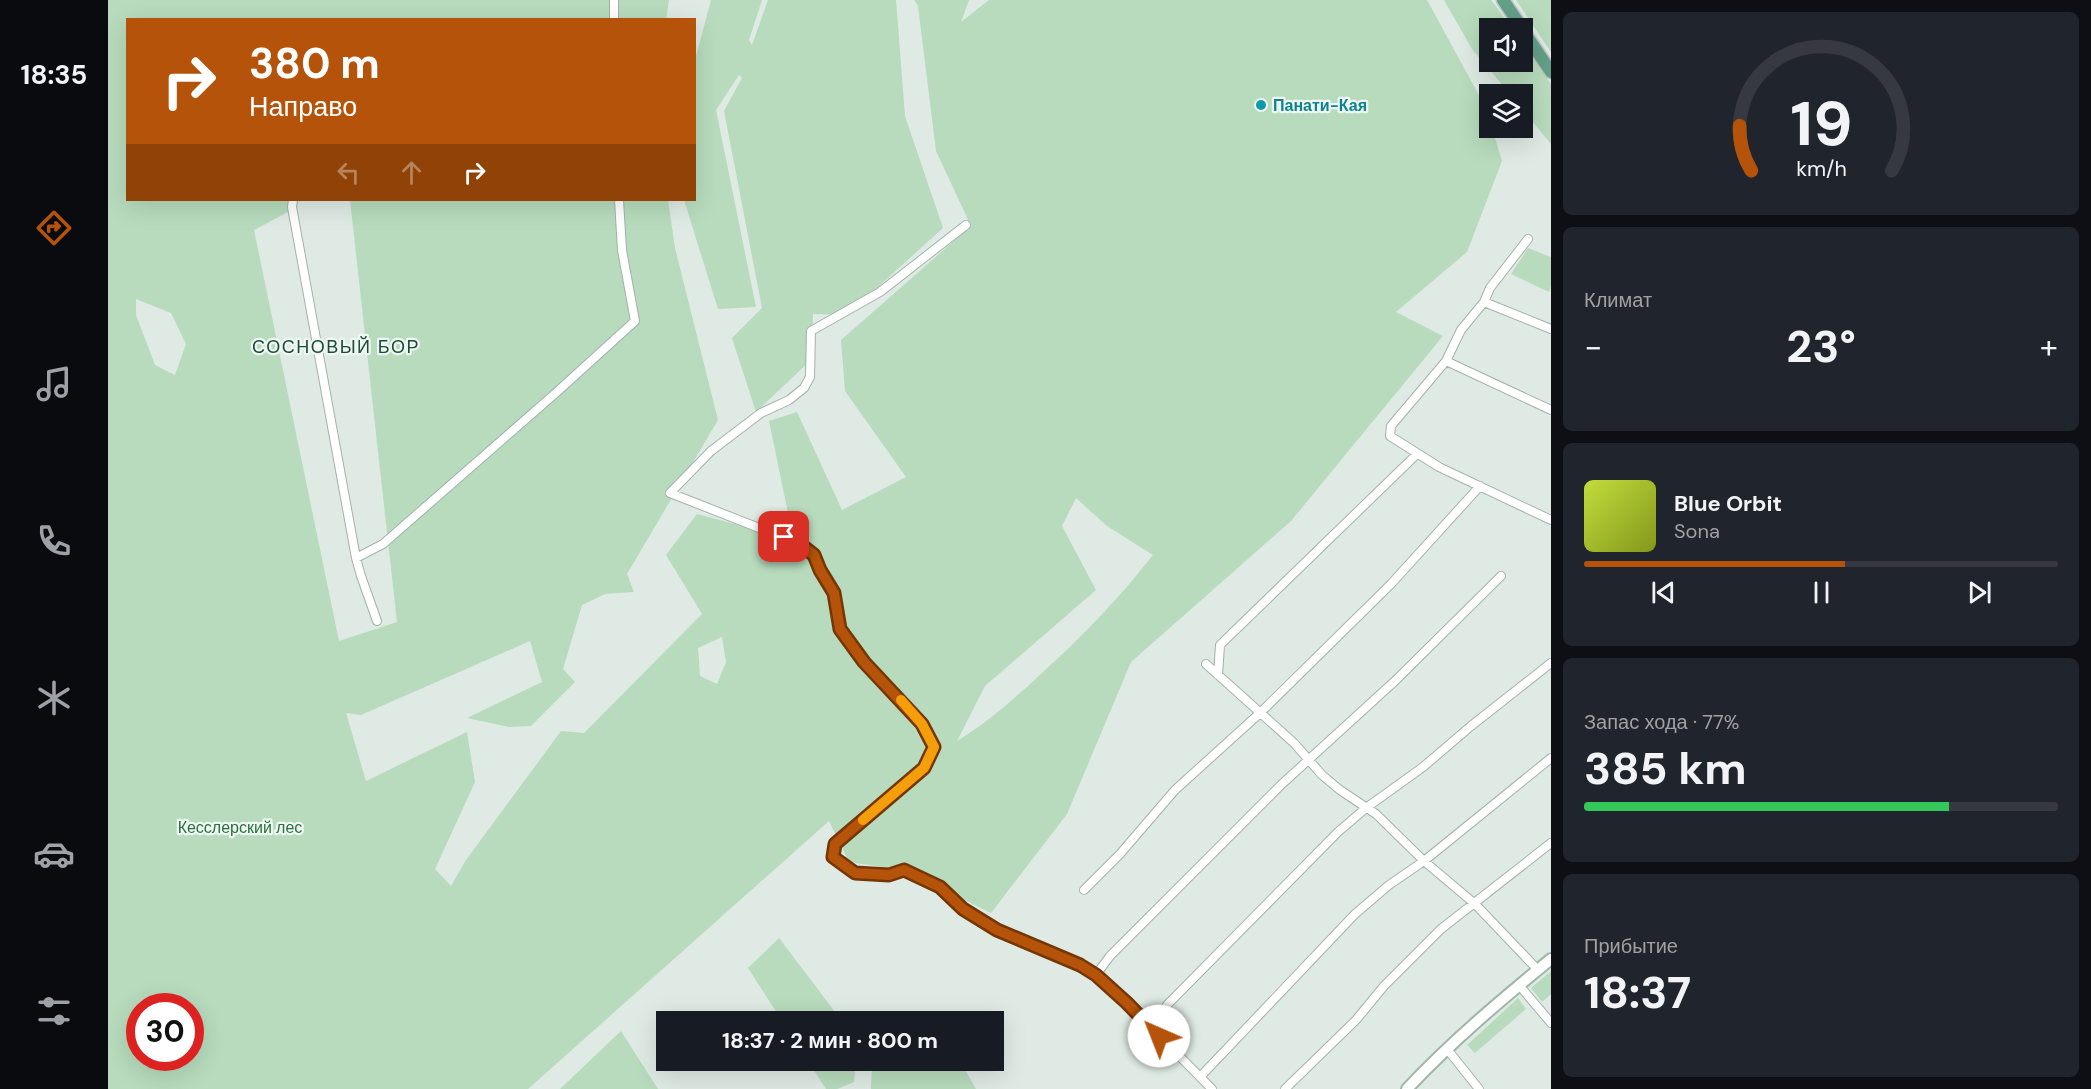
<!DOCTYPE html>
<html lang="ru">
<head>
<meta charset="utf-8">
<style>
	:root { --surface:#171b24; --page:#20242c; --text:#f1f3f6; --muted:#9ea1a6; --line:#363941; --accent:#b45309 }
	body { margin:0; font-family:"DM Sans",sans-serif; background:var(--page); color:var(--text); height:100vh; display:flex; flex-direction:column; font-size:22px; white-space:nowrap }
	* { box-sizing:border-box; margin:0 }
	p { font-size:20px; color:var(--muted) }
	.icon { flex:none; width:33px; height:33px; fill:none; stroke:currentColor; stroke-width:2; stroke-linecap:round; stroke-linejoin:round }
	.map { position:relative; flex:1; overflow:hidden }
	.panel { display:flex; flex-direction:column; gap:12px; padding:12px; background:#0d0f14; width:540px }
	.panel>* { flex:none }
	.top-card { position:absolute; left:18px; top:18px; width:570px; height:183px; border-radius:0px; box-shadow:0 6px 24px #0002; background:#b45309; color:#fff; overflow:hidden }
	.fabs { position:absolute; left:1371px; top:18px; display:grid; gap:12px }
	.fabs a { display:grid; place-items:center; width:54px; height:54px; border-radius:0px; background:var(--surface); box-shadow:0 6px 24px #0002; font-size:30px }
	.speed { position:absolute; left:18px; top:993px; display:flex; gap:12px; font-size:30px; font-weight:700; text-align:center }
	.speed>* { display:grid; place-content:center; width:78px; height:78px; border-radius:50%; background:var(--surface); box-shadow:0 6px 24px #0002; line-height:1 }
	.speed .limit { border:9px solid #d22; background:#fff; color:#111 }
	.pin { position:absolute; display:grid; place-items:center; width:51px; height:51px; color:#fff; margin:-26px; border-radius:12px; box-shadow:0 3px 9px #0006 }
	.me { position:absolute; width:66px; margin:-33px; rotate:316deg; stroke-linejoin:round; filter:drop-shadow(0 0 4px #0008) }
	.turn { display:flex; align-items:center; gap:21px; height:126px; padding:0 24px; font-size:27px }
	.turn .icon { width:78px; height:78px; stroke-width:2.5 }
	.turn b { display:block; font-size:42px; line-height:51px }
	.lanes { display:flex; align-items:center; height:57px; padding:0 24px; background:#0003; justify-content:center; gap:30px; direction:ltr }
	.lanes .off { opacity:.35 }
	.big { font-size:45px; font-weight:700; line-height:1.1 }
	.panel .card { flex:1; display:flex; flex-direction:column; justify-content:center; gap:9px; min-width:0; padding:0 21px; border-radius:9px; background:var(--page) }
	.panel .dial { align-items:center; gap:0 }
	.dial svg { height:156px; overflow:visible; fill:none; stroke:var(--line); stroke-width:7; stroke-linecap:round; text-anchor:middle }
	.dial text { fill:var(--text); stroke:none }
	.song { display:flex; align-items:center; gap:18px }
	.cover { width:72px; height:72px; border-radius:9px; background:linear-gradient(135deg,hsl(70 70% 55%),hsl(70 70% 35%)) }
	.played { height:6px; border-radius:3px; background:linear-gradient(90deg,var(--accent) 55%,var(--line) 55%) }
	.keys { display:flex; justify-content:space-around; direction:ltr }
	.heat { display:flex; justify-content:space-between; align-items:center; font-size:33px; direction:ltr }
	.charge { height:9px; border-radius:4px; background:linear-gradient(90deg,#34c759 77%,var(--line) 0) }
	.trip { position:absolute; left:548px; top:1011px; width:348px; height:60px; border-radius:0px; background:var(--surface); box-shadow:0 6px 24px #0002; font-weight:700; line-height:60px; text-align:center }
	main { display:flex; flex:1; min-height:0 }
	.tab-bar { display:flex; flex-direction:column; width:108px; justify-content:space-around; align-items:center; background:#090b0e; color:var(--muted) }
	.tab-bar .icon { width:42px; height:42px }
	.tab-bar .selected { color:var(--accent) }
	.tab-bar b { font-size:27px; color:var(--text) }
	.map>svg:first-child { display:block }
	.green { fill:#b7dbbc; fill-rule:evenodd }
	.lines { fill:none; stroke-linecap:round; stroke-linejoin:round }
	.street-casing { stroke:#a2b2aa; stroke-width:10 }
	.secondary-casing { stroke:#9eb6aa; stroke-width:14 }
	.primary-casing { stroke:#bcc4c1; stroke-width:15 }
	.street { stroke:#fff; stroke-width:8 }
	.secondary { stroke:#fff; stroke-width:10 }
	.primary { stroke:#649f88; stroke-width:12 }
	.route-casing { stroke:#753606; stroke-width:15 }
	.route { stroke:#b45309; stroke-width:10 }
	.slow { stroke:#f59e0b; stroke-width:10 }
	.culture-dot { fill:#0f9aa8; stroke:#eff7f2; stroke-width:2 }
	.labels { text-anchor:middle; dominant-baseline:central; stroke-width:4.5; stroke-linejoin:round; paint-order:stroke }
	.culture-label { font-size:16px; font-weight:bold; fill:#0d838f; stroke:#eff7f2; text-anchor:start }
	.park-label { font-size:16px; fill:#2b703d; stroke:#eff7f2 }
	.neighbourhood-label { font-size:18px; letter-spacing:1.5px; fill:#1d4b3a; stroke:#eff7f2 }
</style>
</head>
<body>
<main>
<nav class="tab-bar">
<b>18:35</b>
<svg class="icon selected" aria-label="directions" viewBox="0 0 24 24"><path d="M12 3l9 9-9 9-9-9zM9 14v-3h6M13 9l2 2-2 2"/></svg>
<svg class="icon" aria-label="music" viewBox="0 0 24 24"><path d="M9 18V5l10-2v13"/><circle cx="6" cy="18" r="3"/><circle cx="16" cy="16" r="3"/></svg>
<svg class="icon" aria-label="phone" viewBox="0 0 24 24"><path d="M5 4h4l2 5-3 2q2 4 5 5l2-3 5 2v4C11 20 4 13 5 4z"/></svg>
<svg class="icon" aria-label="climate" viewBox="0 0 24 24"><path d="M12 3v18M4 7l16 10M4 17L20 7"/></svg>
<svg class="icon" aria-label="car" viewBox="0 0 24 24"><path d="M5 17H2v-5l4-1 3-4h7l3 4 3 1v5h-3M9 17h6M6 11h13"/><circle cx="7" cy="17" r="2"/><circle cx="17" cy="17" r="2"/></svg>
<svg class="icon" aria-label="filters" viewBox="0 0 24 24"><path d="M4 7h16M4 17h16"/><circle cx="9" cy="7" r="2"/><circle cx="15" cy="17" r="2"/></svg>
</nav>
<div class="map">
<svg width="1443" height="1089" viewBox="0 0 1443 1089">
	<rect width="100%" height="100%" fill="#dfeae4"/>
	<!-- green -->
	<path class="green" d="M0 0H561L558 20H20V200H182L180 212 146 230 231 641 289 622 242 200H560L567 248 610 420 519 574 526 592 497 594 474 605 455 669 467 682 423 726 401 727 359 718 434 682 422 641 253 715 238 713 258 781 359 732 367 782 327 869 343 886 358 860 453 731 476 733 594 614 558 555 589 514 676 537 686 542 661 421 689 412 734 510 798 477 737 391 733 340 863 226 828 151 810 6 806 0H861L853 22 881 0H1319L1379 110 1382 128H1384L1394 161 1359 252 1288 312 1335 336 1183 521 1023 662 959 814 883 913 796 870 741 862 721 821 420 1089H0ZM28 299 63 313 78 344 67 375 47 365 28 315ZM968 498 999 526 1045 555C1012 597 975 636 935 672 908 697 881 722 849 741L877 686 988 590 954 526ZM614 637 618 662 609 684 592 676 590 648ZM32 1006H82V1058H32Z
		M603 0H654L641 40 644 45 660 0H788L797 116 835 228 739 315 705 314 704 359 648 412 624 338 654 308 616 111 634 78 631 75 608 110 648 307 610 309 576 200H586L587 60Z
		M1336 0H1383L1404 28H1382V62H1414L1415 44 1443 84V144L1415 110 1414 94H1402L1364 49Z
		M1408 0H1443V52Z
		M1420 248 1443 257V286L1441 292 1403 274Z
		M671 938 734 1021H674L640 968Z
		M1443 971V994L1434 1002 1423 988Z
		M1410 998 1418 1009 1367 1053 1359 1045Z
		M513 1031 550 1089H452Z
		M700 1061H748L746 1082 729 1089H718Z
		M781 1061H852L868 1089H763L764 1063Z"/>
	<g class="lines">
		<!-- street casing -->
		<g class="street-casing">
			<path id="street" d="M506 20V0
				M185 200 184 207 248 558 253 576 269 621
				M858 225 772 292 703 331 702 377 696 388 681 400 653 413 603 451 562 493 692 544 706 555 726 593 732 629 756 662 814 724 826 748 816 768 727 844 725 857 747 873 781 875 796 870 832 887 855 909 889 930 972 965 988 975 1019 1003 1104 1089
				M1420 239 1382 288 1376 302 1353 330 1338 361 1283 426 1282 436 1331 467 1443 520
				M1376 302 1443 329
				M1338 361 1443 410
				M248 558 275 544 450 391 527 321 514 250 511 200
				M1098 664 1186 743 1214 775 1232 790 1268 814 1316 861 1367 904 1430 970
				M1110 675 1112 645 1309 454
				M976 890 1012 854 1067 790 1152 713 1283 584 1372 486
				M988 975 1002 956 1174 784 1288 680 1393 576
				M1411 985 1443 1023
				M1059 1005 1230 832 1258 808 1315 767 1363 726 1443 663
				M1339 1049 1371 1089
				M1092 1077 1247 914 1281 885 1316 861 1443 758
				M1177 1089 1248 1020 1276 986 1333 929 1443 843"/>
		</g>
		<!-- secondary casing -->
		<g class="secondary-casing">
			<path id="secondary" d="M1299 1089C1343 1042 1393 1000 1443 959"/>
		</g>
		<!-- primary casing -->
		<g class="primary-casing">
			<path id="primary" d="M1395 0 1414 28
				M1414 29 1443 72"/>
		</g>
		<!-- street -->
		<use href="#street" class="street"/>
		<!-- secondary -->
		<use href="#secondary" class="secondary"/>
		<!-- primary -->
		<use href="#primary" class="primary"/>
	</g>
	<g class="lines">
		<!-- route casing -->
		<g class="route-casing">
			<path id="route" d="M676 537 692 544 706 555 712 570 726 593 732 629 756 662 814 724 826 747 816 768 727 844 725 857 747 873 781 875 796 870 832 887 855 909 889 930 972 965 988 975 1019 1003 1051 1036"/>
		</g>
		<!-- route -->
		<use href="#route" class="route"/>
		<!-- slow -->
		<path class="slow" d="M755 820 816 768 826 747 814 724 793 700"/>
	</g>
	<!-- markers -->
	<circle class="culture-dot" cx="1153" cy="105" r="6"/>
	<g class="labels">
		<!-- culture labels -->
		<g class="culture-label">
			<text x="1165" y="105">Панати-Кая</text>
		</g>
		<!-- park labels -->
		<g class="park-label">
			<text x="132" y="827">Кесслерский лес</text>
		</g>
		<!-- neighbourhood labels -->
		<g class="neighbourhood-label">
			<text x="228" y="347">СОСНОВЫЙ БОР</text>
		</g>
	</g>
</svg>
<div class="fabs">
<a><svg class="icon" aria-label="sound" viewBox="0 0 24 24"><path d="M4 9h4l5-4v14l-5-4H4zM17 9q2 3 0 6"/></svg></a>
<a><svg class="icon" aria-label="layers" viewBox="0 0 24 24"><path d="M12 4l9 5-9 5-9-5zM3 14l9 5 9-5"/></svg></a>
</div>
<div class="speed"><div class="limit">30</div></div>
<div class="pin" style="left:676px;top:537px;background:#d93025"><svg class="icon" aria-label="arrive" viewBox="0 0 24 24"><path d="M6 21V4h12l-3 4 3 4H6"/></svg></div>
<svg class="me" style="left:1051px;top:1036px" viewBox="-20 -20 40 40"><circle r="19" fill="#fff"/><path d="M0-13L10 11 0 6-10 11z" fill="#b45309"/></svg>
<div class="trip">18:37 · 2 мин · 800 m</div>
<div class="top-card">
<div class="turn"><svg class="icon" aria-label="right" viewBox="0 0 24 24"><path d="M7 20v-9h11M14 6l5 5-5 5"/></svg><div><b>380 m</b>Направо</div></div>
<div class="lanes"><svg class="icon off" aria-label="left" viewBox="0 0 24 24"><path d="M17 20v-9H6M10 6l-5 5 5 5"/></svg><svg class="icon off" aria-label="ahead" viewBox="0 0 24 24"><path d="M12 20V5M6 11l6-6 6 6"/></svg><svg class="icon" aria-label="right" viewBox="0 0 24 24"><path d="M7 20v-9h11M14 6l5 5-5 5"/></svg></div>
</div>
</div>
<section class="panel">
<div class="card dial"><svg viewBox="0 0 100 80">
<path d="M14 69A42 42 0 1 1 86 69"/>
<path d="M14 69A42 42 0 0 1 8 46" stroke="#b45309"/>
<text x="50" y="56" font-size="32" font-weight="700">19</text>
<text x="50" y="72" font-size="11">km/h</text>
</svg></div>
<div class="card"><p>Климат</p>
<div class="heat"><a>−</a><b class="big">23°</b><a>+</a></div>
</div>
<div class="card">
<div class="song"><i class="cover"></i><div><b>Blue Orbit</b><p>Sona</p></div></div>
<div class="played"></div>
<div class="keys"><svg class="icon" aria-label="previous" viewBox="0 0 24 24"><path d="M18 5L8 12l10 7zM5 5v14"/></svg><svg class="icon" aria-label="pause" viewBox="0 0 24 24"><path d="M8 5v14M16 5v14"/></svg><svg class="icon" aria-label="next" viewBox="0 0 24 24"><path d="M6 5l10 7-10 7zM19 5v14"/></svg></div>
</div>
<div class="card"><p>Запас хода · 77%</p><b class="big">385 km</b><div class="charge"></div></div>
<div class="card"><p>Прибытие</p><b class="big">18:37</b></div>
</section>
</main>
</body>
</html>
